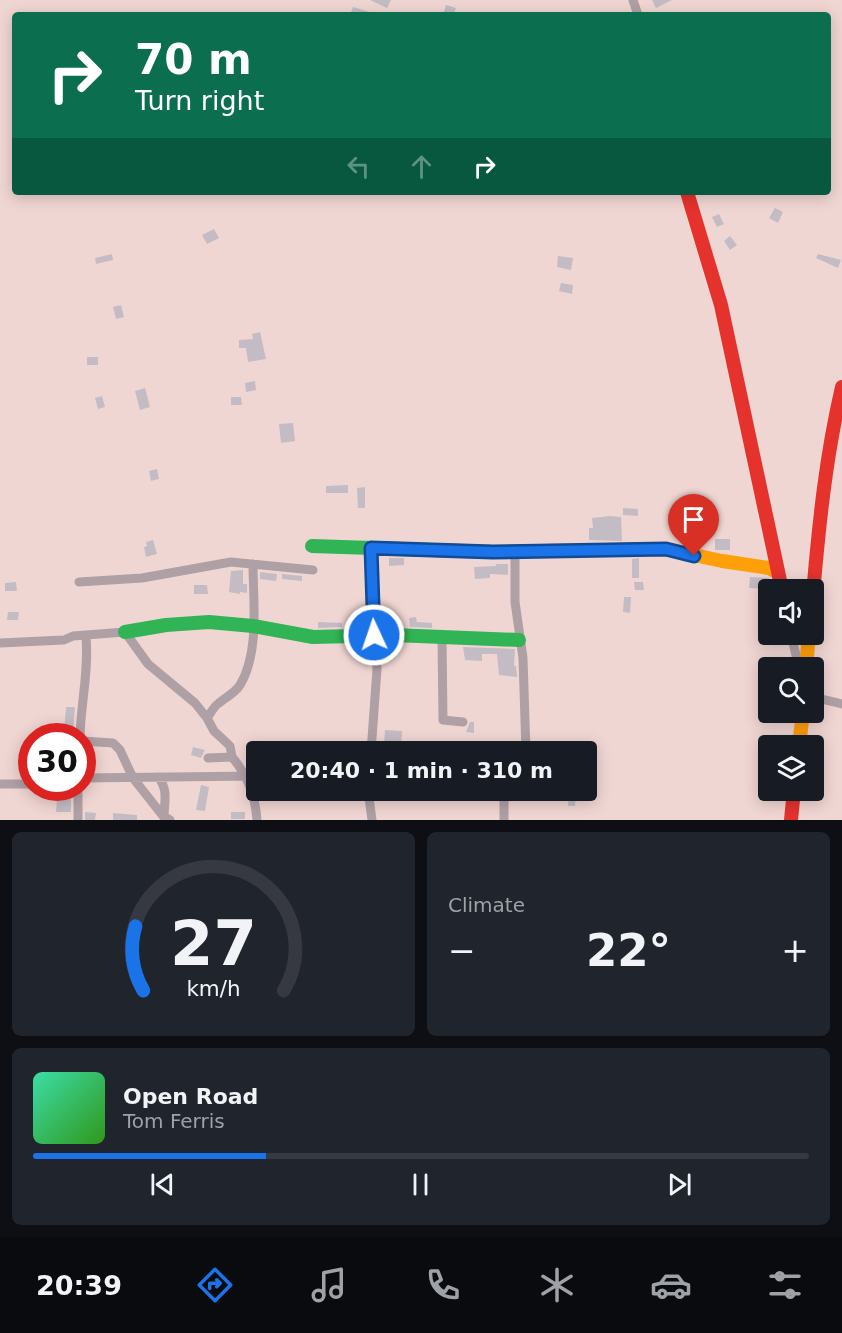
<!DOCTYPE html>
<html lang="en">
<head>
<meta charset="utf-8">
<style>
	:root { --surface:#171b24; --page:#20242c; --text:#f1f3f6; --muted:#9ea1a6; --line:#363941; --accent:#1a73e8 }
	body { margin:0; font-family:"DejaVu Sans",sans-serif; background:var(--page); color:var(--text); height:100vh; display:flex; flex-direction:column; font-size:22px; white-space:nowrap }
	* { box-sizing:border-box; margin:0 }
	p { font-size:20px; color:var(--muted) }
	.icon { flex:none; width:33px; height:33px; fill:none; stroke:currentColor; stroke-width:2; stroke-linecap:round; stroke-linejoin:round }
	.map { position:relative; height:820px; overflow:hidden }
	.details { display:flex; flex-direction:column; gap:12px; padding:12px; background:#0d0f14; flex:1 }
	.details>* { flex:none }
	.guide { position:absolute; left:12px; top:12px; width:819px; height:183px; border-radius:6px; box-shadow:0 3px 15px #0003; background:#0b6e4f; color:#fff; overflow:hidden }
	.controls { position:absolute; left:758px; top:579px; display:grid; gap:12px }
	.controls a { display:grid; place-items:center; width:66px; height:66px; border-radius:6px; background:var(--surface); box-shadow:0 3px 15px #0003; font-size:30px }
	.speed { position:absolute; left:18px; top:723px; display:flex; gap:12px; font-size:30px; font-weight:700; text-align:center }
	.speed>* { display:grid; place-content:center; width:78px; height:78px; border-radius:50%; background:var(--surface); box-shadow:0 3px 15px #0003; line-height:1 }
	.speed .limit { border:9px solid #d22; background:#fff; color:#111 }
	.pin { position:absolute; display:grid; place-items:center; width:51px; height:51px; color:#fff; margin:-62px -26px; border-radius:50% 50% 50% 0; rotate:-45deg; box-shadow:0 0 6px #0007 }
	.pin .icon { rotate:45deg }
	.me { position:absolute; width:66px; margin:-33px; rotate:357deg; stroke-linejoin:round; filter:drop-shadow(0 0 4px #0008) }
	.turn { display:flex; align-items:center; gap:21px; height:126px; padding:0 24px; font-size:27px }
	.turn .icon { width:78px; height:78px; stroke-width:2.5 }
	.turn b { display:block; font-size:42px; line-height:51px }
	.lanes { display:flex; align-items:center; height:57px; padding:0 24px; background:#0003; justify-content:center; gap:30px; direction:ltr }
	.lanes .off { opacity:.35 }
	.big { font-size:45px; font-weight:700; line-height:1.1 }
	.details .tile { flex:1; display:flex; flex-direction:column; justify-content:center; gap:9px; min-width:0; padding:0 21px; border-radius:9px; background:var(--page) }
	.details .dial { align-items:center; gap:0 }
	.dial svg { height:156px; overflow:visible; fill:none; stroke:var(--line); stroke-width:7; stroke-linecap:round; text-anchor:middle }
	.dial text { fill:var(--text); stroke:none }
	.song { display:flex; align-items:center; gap:18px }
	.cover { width:72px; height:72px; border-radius:9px; background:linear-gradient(135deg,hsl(160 70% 55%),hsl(110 70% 35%)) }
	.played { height:6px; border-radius:3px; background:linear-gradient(90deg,var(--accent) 30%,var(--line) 30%) }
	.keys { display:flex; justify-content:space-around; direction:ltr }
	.heat { display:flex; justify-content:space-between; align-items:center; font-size:33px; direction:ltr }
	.details .tiles { flex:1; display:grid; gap:12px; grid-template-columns:1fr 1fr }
	.tile:last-child { grid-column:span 2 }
	.trip { position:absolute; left:246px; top:741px; width:351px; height:60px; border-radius:6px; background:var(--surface); box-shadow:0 3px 15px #0003; font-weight:700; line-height:60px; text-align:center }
	.tab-bar { display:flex; height:96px; justify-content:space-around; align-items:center; background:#090b0e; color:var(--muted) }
	.tab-bar .icon { width:42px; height:42px }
	.tab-bar .current { color:var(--accent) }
	.tab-bar b { font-size:27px; color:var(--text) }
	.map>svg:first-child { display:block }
	.building { fill:#c4bcc4 }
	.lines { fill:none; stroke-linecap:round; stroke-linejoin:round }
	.street { stroke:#afa0a6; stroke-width:9 }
	.fast { stroke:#30b455; stroke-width:14 }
	.slow { stroke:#ff9f0a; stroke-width:14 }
	.jam { stroke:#e5322d; stroke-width:14 }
	.route-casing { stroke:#114b97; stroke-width:15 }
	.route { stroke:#1a73e8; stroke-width:10 }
</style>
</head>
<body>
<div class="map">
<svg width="842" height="820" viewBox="0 0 842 820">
	<rect width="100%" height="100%" fill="#f0d6d3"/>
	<!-- building -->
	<path class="building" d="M370 0H391L387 8Z
		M652 0H672L656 8Z
		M446 5 456 8 453 15H443Z
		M353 7 373 13V15H350Z
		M775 208 783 212 778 223 769 218Z
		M719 214 724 224 717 227 712 217Z
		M214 229 219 238 207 244 202 235Z
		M730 236 737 245 730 250 724 241Z
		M112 254 113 260 96 264 95 258Z
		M818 254 841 260 838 268 816 258Z
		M558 256 573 258 571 270 557 267Z
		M561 283 573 285 572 294 559 291Z
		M121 305 124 317 116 319 113 307Z
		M260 332 266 359 248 362 246 348H239V340L253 339 252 334Z
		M87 357H98V365H87Z
		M255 381 256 390 246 392 245 383Z
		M145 388 150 407 140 410 135 391Z
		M102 396 105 407 98 409 95 398Z
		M231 397H241L242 405H231Z
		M293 423 295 441 281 443 279 424Z
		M157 469 159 479 151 481 149 471Z
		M348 485V493H326V486Z
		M365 487V508H358L357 488Z
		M623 508 638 509V516L623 515Z
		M610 516 621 517 622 541 589 540V528H593L592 518Z
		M715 539H730V550H715Z
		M153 540 157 554 146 557 144 547 147 546 146 542Z
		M389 558H404V565L389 566Z
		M639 558V578H632V559Z
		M496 564H508V575L490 574V578L475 579 474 567 496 566Z
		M243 570V584H247V593L240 592V594L229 592 231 571Z
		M260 572 277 574 276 581 260 579Z
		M282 574 302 576V581L282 579Z
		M750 577 769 578 768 589 749 588Z
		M16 582 17 591H5V583Z
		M634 582H643L644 590H635Z
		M194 585H207L208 594H194Z
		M624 597H631L630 613 623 612Z
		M8 612H19L18 620H7Z
		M416 617 417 622 432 623V628L410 627 409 618Z
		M318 622 342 623V627L318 628Z
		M349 645H365V654H349Z
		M463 647 515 649 514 666H516L517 677 499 675 497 654H482V661L465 660Z
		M66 707H75L73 733H64Z
		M470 722H474V733L466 732Z
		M385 730 402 731 401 745 384 744Z
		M193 747 205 750 201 758 191 755Z
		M201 785 209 787 205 811 196 810Z
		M63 788H71V812H56L57 799H63Z
		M569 790H576L575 806H568Z
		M85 812 96 813 95 820H85Z
		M231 812H245V819H231Z
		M113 813 137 815V820H113Z"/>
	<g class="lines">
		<!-- street -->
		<path class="street" d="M633 0 638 15
			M371 548 377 669 371 752
			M515 552V602L523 658 526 752
			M79 582 142 578 231 562 313 570
			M791 634 799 668
			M442 637 443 720 463 722
			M0 643 64 640 73 636 125 632 148 664 195 703 207 718 214 731 230 746 232 757
			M813 697 842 704
			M207 718C211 713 214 706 219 703 226 697 235 693 240 685 260 652 253 600 253 564
			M80 736C81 702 89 671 86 637
			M82 741 113 743 120 750 133 778 163 816 170 820
			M208 758 232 757C248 776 255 795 257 820
			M158 777C169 790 164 802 164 818
			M82 778 256 776
			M0 784H32
			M368 790 372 820
			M78 820V788
			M504 820V802L507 790"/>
		<!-- fast -->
		<path class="fast" d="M312 546 493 552 544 551
			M125 632 166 625 209 622 253 626 313 637 393 635 519 640"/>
		<!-- slow -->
		<path class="slow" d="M544 551 666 549 722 561 769 568 778 573
			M806 668 809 634
			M799 746 803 712"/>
		<!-- jam -->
		<path class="jam" d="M687 192 721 305 782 590
			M813 594C819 524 826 455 842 387
			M791 820 794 790"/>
	</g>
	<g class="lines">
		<!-- route casing -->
		<g class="route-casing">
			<path id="route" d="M374 635 371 548 493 552 666 549 694 556"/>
		</g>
		<!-- route -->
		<use href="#route" class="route"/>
	</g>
</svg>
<div class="controls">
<a><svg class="icon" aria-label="sound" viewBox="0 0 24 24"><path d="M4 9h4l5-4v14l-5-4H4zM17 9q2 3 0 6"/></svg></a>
<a><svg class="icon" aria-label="search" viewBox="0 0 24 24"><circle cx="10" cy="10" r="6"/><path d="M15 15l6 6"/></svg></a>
<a><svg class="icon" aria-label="layers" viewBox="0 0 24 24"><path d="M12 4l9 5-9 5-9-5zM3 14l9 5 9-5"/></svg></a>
</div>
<div class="speed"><div class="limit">30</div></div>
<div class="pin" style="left:694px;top:556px;background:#d93025"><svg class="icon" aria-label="arrive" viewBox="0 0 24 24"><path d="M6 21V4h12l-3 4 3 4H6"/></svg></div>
<svg class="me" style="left:374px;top:635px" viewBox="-20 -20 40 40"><circle r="17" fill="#1a73e8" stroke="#fff" stroke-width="3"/><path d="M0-11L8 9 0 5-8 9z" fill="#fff"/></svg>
<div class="trip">20:40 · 1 min · 310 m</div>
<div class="guide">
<div class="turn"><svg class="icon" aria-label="right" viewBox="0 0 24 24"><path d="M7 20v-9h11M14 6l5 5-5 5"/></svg><div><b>70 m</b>Turn right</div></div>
<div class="lanes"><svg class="icon off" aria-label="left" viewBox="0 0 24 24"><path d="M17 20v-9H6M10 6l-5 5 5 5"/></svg><svg class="icon off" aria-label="ahead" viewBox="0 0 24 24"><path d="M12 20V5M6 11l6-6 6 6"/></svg><svg class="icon" aria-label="right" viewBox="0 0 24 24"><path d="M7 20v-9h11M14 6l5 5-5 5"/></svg></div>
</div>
</div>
<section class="details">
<div class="tiles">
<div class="tile dial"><svg viewBox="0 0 100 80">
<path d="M14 69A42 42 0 1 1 86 69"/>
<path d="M14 69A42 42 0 0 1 10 36" stroke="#1a73e8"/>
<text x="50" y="56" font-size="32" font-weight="700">27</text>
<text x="50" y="72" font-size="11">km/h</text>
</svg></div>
<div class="tile"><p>Climate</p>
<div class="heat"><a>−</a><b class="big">22°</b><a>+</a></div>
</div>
<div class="tile">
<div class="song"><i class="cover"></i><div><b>Open Road</b><p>Tom Ferris</p></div></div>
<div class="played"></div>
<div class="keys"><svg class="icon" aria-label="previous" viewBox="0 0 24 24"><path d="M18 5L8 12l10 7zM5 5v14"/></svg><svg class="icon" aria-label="pause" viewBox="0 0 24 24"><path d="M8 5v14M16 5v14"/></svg><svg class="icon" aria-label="next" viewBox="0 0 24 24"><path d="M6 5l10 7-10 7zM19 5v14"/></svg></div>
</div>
</div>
</section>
<nav class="tab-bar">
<b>20:39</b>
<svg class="icon current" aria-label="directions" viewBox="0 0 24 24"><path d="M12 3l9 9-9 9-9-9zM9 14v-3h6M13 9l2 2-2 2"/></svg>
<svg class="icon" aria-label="music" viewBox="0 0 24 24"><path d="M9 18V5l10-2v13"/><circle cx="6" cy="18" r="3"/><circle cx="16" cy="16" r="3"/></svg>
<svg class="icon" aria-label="phone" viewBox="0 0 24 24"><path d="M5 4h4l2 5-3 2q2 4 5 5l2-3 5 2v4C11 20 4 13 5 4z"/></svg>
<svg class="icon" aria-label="climate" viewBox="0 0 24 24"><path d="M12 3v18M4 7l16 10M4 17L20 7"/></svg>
<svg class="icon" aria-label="car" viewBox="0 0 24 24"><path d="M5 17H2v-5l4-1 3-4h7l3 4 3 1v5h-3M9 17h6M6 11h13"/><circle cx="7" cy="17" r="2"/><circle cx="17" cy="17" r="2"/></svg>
<svg class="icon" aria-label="filters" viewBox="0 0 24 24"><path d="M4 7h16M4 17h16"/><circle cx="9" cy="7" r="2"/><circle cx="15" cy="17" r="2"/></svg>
</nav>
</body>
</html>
